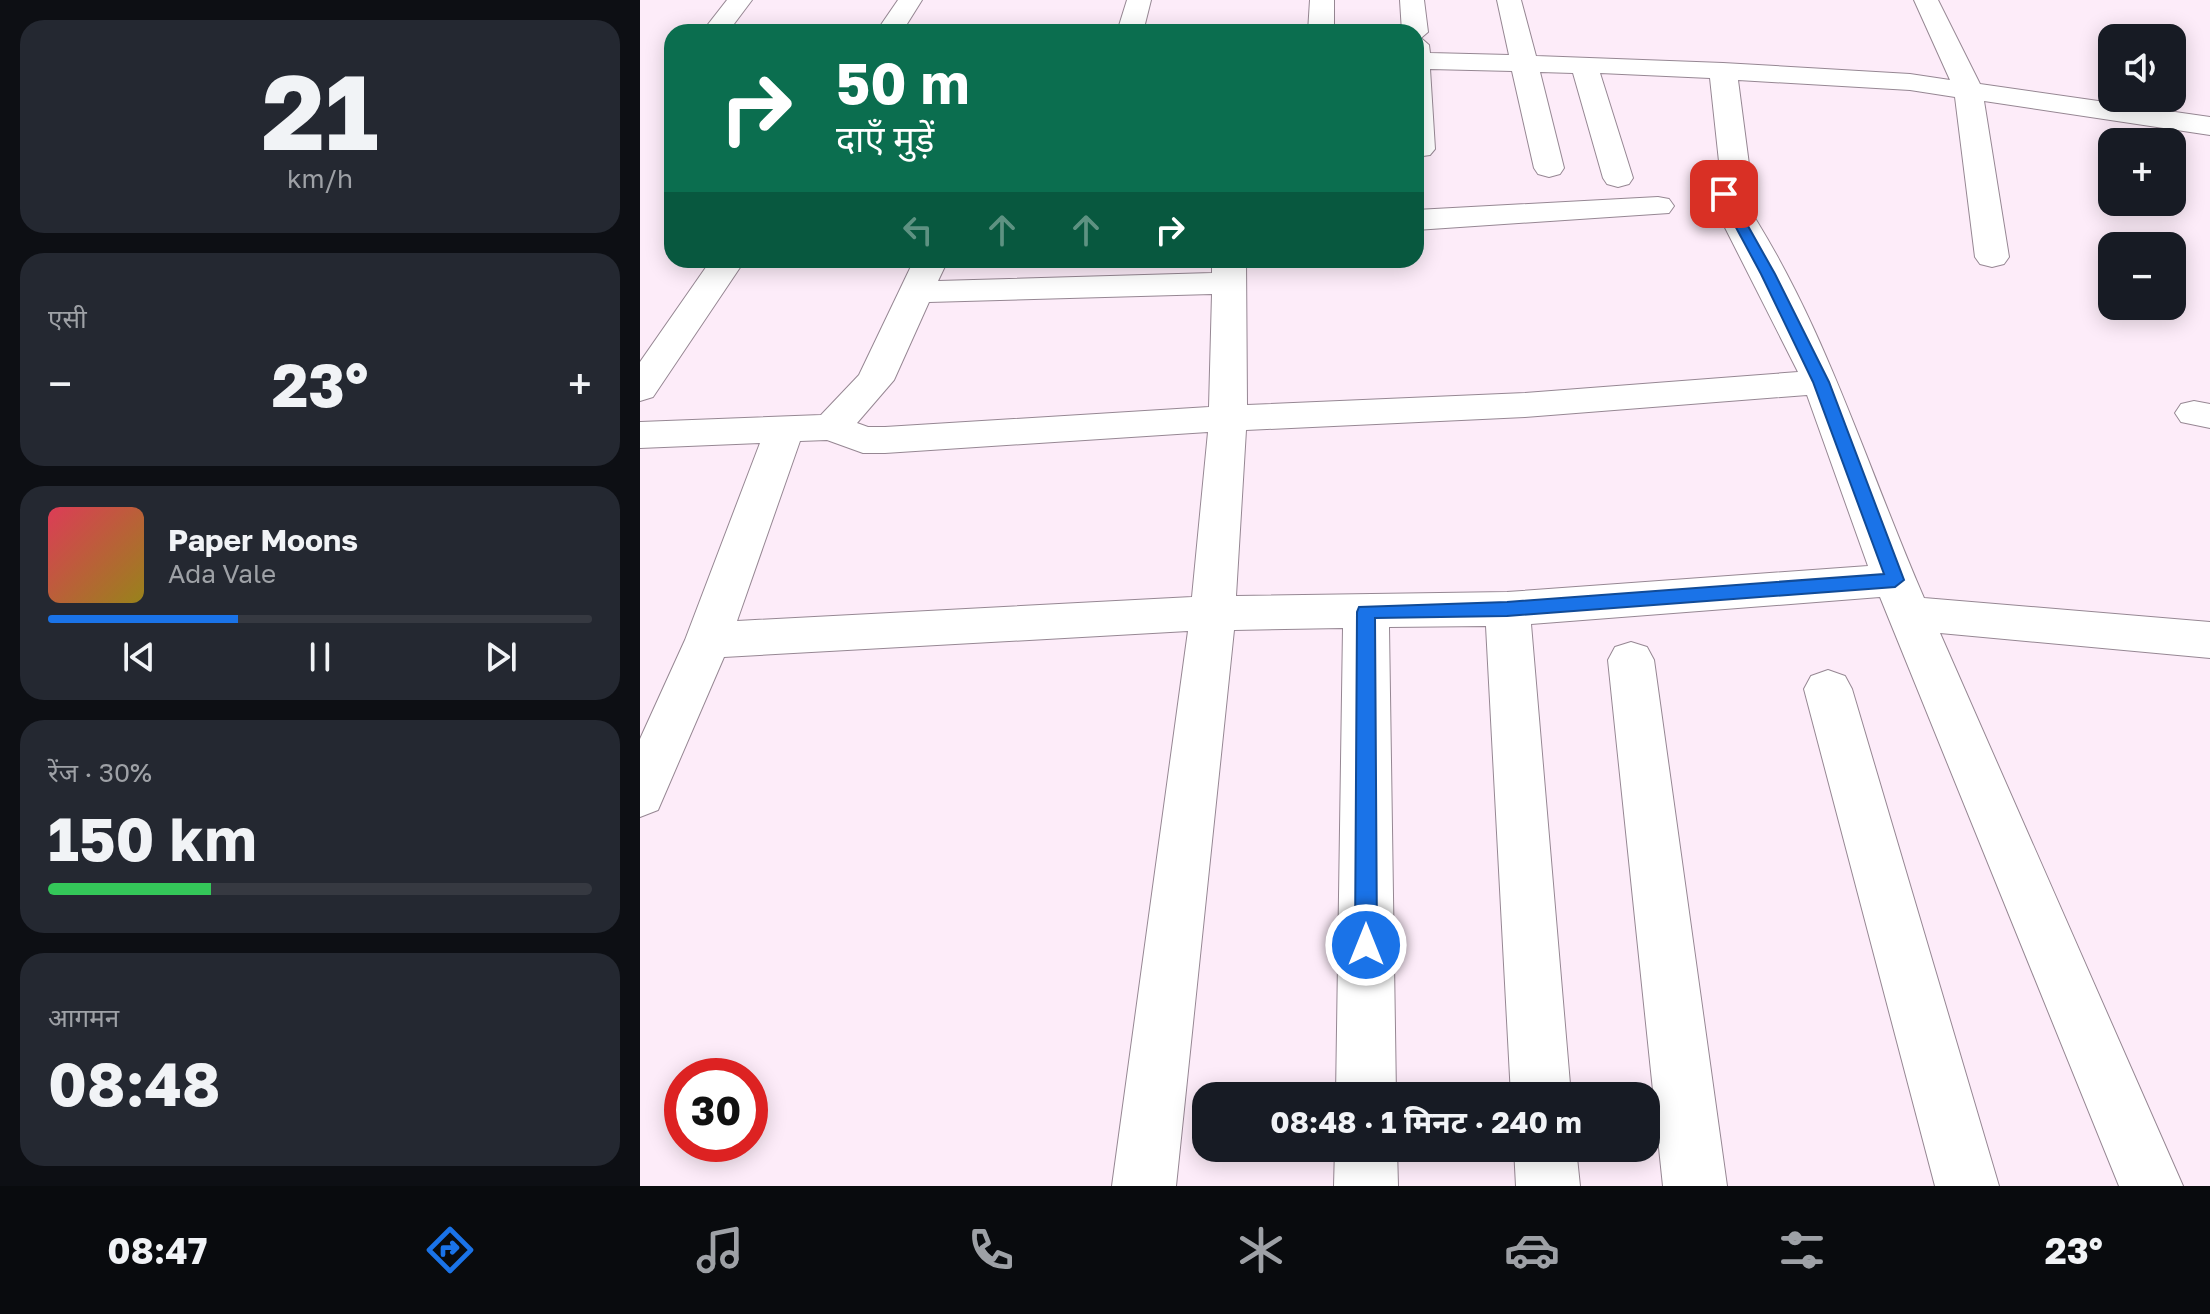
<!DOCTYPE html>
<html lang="hi">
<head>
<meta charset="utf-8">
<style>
	:root { --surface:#171b24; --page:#242831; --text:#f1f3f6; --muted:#9ea1a6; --line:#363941; --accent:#1a73e8 }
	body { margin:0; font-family:"Golos Text","Noto Sans Devanagari",sans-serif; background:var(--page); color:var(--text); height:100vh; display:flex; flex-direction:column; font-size:30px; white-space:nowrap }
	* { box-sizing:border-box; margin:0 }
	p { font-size:26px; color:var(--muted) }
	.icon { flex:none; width:44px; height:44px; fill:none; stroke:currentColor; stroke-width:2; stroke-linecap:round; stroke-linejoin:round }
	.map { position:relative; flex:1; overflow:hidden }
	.drawer { display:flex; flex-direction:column; gap:20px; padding:20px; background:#0d0f14; width:640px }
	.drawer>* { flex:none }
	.guide { position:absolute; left:24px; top:24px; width:760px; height:244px; border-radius:24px; box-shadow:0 4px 20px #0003; background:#0b6e4f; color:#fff; overflow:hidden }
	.fabs { position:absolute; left:1458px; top:24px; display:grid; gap:16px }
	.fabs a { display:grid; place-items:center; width:88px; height:88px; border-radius:16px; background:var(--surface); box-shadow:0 4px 20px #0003; font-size:40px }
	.speed { position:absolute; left:24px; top:1058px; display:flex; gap:16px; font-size:40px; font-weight:700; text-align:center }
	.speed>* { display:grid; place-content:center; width:104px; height:104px; border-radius:50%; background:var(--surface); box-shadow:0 4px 20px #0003; line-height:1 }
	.speed .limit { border:12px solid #d22; background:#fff; color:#111 }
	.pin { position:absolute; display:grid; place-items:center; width:68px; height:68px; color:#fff; margin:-34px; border-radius:16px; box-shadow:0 4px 12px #0006 }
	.me { position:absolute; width:88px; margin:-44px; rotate:0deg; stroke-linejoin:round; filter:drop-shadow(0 0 6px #0008) }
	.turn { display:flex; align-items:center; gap:28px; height:168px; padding:0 40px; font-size:36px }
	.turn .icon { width:104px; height:104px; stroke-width:2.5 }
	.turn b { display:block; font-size:56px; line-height:68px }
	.lanes { display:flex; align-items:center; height:76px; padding:0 40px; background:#0003; justify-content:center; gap:40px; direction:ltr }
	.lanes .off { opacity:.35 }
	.big { font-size:60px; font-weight:700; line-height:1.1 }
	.drawer .tile { flex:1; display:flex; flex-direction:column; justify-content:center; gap:12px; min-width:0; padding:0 28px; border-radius:24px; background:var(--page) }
	.drawer .dial { align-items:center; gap:0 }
	.dial b { font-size:104px; line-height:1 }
	.song { display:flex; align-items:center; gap:24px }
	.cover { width:96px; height:96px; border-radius:12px; background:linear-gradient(135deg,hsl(350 70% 55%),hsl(50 70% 35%)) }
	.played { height:8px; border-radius:4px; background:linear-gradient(90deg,var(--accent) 35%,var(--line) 35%) }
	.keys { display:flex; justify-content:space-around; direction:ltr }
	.heat { display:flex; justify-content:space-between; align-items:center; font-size:44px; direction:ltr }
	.charge { height:12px; border-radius:6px; background:linear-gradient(90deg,#34c759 30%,var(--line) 0) }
	.trip { position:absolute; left:552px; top:1082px; width:468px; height:80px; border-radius:24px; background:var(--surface); box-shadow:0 4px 20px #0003; font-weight:700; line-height:80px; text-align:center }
	.tab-bar { display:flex; height:128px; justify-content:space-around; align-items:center; background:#090b0e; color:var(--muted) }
	.tab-bar .icon { width:56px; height:56px }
	.tab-bar .on { color:var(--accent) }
	.tab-bar b { font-size:36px; color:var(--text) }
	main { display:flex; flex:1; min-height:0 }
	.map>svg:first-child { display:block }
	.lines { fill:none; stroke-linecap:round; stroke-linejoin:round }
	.minor-casing { stroke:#968793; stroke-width:2 }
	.minor { fill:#fff; fill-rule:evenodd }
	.route { fill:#1a73e8; stroke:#114b97; stroke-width:2 }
</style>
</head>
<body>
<main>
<section class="drawer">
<div class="tile dial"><b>21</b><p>km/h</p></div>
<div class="tile"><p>एसी</p>
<div class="heat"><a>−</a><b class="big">23°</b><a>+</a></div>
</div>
<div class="tile">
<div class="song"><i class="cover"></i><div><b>Paper Moons</b><p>Ada Vale</p></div></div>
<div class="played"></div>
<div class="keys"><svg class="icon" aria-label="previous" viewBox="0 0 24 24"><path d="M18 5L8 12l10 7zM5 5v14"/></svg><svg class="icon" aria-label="pause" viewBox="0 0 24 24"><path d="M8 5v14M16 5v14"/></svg><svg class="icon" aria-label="next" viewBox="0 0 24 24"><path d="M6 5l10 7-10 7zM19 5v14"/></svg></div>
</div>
<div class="tile"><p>रेंज · 30%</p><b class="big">150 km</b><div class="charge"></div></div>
<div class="tile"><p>आगमन</p><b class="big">08:48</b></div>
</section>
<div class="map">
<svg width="1570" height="1186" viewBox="0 0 1570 1186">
	<rect width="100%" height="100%" fill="#fdecf9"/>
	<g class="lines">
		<!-- minor casing -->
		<g class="minor-casing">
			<path id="minor" d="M87 0H112L88 32H62Z
				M258 0H282L262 32H236Z
				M487 0H511L503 32H477Z
				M670 0H694V32H668Z
				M760 0H784L788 32 781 38 789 45 790 53 869 55 857 0H881L896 56 1083 63 1270 74 1310 80 1274 0H1298L1340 84 1570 117V135L1344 101 1369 257 1364 264 1352 267 1340 264 1335 257 1315 97 1270 90 1098 80 1111 180 1107 186 1096 189C1182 314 1224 460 1284 598L1570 622V658L1300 633 1543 1186H1479L1240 597 891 624 931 1096H871L846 626 749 627 756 1096H696L703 628 594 630 536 1186H472L548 631 84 657 18 810 0 817V739L45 640 120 443 0 448V422L181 415 219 375 274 260H308L298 281 572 273V260H606L607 405 885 393 1158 372 1068 194 1073 187 1084 185 1081 180 1070 78 960 73 993 178 989 184 978 187 967 184 963 178 933 73 900 72 924 168 920 174 909 177 898 174 894 168 872 71 790 69 795 149 790 155 776 157V32H762ZM572 294 569 407 245 427H228L217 423 254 380 289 302ZM1167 395 1228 566 867 592 596 596 606 430 885 417ZM568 432 552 597 97 621 160 441 187 440 223 453H245Z
				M1018 197 1029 199 1034 206 1029 213 776 230V210Z
				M71 260H105L13 397 0 401V362Z
				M1554 401 1570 404V428L1541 422 1535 413 1541 404Z
				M991 642 1007 647 1014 660 1087 1186H1023L968 660 975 647Z
				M1188 670 1205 676 1212 689 1359 1186H1295L1164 689 1171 676Z
				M695 1148H757L758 1186H694Z
				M874 1148H936L940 1186H876Z"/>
		</g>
		<!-- minor -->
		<use href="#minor" class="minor"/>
	</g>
	<!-- route -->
	<path class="route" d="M1084 190 1090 194 1135 274 1189 382 1264 580 1255 587 867 616 735 618 737 945 734 952 726 955 718 952 715 945 717 612 719 607 867 602 1244 574 1173 382 1121 274 1078 194Z"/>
</svg>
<div class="fabs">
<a><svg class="icon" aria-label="sound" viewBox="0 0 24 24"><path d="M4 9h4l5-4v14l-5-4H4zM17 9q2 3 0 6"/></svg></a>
<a>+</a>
<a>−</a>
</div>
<div class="speed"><div class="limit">30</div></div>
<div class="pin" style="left:1084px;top:194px;background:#d93025"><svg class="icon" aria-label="arrive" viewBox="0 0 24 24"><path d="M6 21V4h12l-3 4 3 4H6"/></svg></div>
<svg class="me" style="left:726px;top:945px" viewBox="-20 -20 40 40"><circle r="17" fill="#1a73e8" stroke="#fff" stroke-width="3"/><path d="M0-11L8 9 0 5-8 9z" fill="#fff"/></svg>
<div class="trip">08:48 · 1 मिनट · 240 m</div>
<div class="guide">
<div class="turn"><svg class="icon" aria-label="right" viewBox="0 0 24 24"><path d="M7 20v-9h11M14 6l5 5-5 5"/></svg><div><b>50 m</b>दाएँ मुड़ें</div></div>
<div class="lanes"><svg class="icon off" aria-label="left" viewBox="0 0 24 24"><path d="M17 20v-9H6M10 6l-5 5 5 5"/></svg><svg class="icon off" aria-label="ahead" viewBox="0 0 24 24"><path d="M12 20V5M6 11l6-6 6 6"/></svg><svg class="icon off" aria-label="ahead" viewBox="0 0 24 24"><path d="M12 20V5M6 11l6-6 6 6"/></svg><svg class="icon" aria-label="right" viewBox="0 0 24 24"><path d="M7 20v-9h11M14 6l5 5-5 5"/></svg></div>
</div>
</div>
</main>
<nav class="tab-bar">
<b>08:47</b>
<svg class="icon on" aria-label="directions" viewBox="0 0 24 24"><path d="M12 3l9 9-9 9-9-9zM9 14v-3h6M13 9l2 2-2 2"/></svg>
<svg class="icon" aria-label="music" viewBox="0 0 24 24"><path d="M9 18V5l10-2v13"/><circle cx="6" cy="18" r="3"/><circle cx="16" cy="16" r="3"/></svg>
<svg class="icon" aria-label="phone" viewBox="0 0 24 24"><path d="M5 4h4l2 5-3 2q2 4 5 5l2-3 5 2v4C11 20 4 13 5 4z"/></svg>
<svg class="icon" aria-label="climate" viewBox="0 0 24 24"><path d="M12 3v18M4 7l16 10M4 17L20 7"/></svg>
<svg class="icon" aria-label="car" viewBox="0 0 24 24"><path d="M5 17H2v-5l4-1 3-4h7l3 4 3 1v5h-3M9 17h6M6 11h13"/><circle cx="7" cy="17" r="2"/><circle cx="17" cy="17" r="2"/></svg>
<svg class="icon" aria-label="filters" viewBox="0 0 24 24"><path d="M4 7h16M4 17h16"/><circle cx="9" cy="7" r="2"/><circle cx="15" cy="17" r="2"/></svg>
<b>23°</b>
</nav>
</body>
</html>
